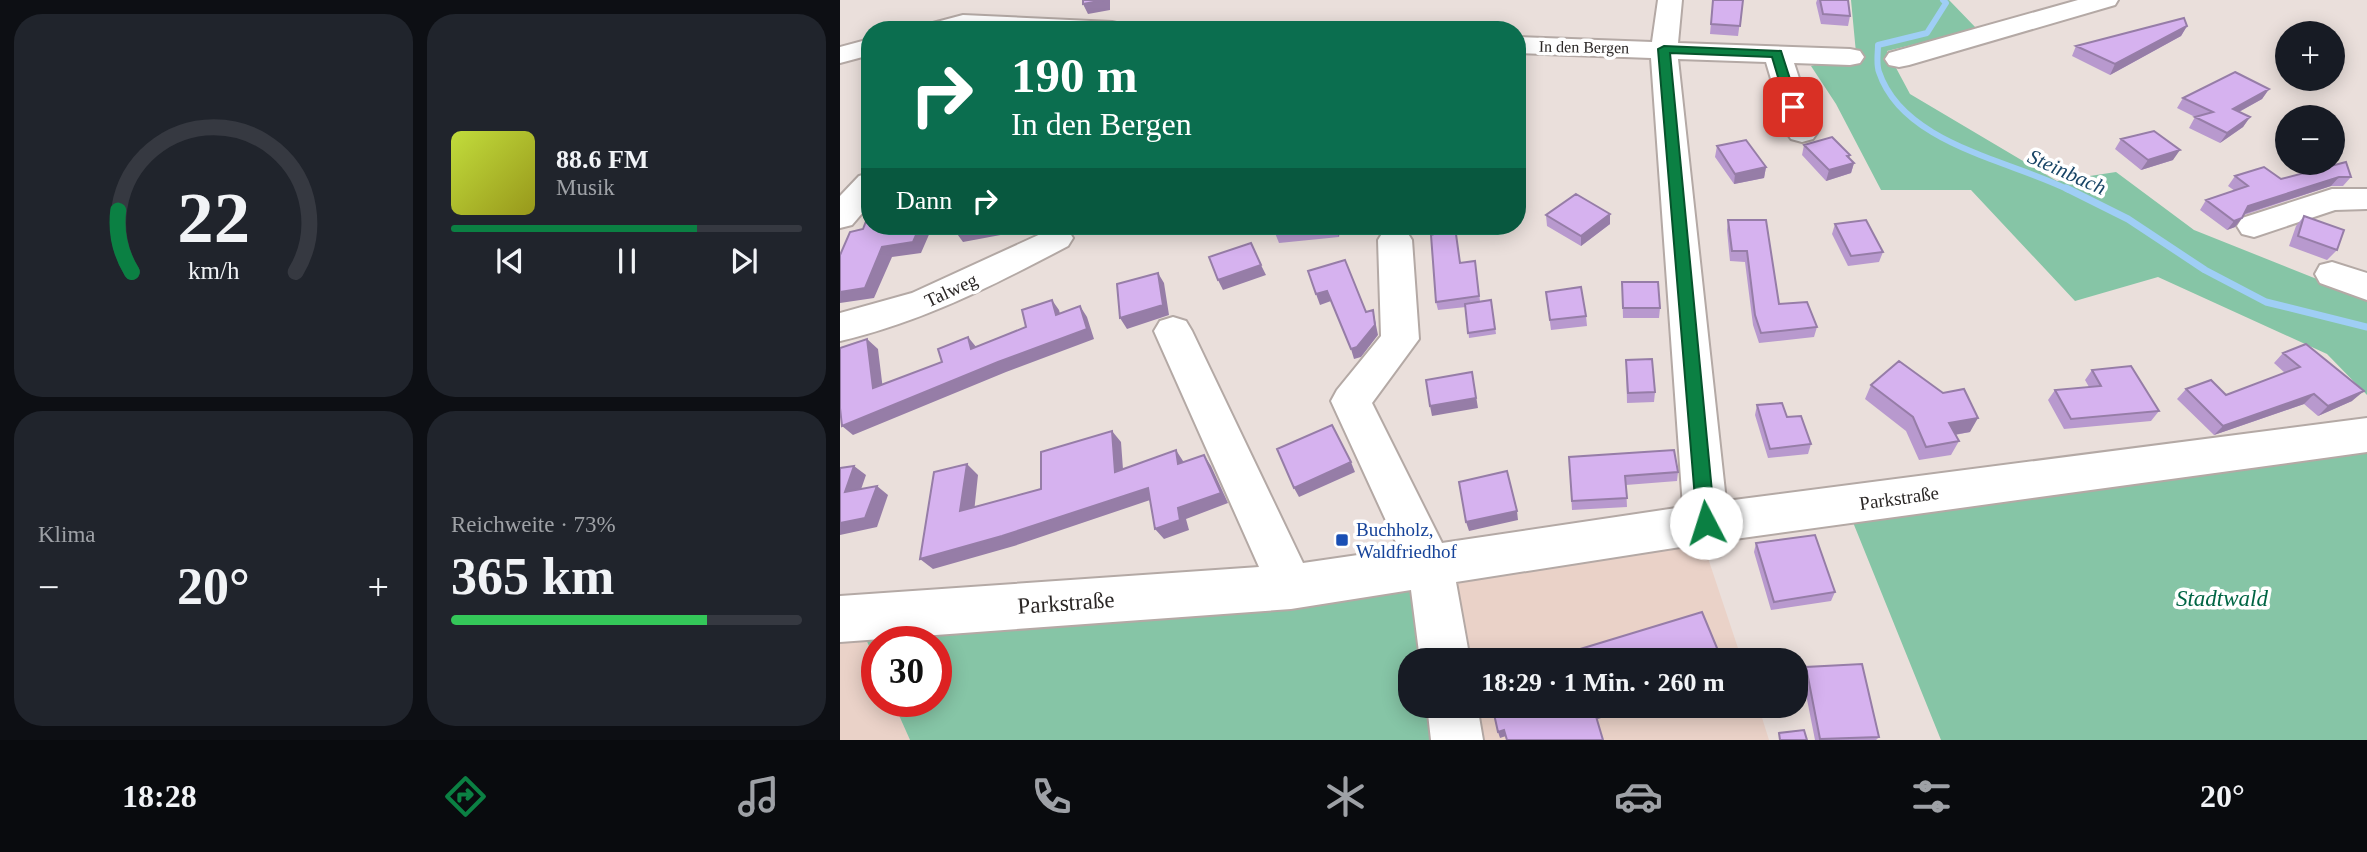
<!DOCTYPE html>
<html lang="de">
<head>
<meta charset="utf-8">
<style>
	:root { --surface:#171b24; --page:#20242c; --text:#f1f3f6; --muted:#9ea1a6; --line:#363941; --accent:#0b8043 }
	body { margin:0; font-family:Georgia,serif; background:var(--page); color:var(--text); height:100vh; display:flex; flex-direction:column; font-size:26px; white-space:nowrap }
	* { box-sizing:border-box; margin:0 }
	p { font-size:23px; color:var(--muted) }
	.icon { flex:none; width:38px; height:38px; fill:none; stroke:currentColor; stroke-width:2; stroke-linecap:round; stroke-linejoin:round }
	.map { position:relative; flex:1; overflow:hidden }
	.side { display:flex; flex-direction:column; gap:14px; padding:14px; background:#0d0f14; width:840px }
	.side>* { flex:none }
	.guide { position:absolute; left:21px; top:21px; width:665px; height:214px; border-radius:28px; box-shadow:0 4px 18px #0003; background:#0b6e4f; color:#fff; overflow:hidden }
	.fabs { position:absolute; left:1435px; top:21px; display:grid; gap:14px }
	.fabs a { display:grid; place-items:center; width:70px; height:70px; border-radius:50%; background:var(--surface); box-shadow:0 4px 18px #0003; font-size:35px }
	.speed { position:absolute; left:21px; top:626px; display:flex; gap:14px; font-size:35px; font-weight:700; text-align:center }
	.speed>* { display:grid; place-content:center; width:91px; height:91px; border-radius:50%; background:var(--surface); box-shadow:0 4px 18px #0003; line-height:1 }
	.speed .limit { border:10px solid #d22; background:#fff; color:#111 }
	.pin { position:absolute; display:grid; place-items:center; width:60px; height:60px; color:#fff; margin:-30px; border-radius:14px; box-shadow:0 4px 10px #0006 }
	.me { position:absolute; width:77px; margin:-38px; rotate:355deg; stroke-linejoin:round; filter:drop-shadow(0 0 5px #0008) }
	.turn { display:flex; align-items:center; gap:24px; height:147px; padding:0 35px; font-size:32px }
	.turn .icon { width:91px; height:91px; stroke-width:2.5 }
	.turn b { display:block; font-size:49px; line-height:60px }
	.then { display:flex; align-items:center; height:66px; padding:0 35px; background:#0003; gap:14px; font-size:26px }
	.big { font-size:52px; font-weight:700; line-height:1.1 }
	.side .tile { flex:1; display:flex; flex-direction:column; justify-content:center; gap:10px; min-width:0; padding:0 24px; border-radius:28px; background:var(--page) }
	.side .dial { align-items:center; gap:0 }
	.dial svg { height:182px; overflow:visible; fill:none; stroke:var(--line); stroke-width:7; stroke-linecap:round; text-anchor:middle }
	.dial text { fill:var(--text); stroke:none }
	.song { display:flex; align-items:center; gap:21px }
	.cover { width:84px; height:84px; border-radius:10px; background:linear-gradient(135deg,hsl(70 70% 55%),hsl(60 70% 35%)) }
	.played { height:7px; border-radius:4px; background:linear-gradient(90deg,var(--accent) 70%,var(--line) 70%) }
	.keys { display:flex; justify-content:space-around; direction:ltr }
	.heat { display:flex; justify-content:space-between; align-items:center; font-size:38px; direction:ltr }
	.charge { height:10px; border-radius:5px; background:linear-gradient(90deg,#34c759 73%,var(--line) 0) }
	.side .tiles { flex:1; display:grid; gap:14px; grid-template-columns:repeat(2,1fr) }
	.trip { position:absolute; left:558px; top:648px; width:410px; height:70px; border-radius:28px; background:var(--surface); box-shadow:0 4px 18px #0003; font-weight:700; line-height:70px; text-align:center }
	.menu { display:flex; height:112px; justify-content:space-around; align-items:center; background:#090b0e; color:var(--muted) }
	.menu .icon { width:49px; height:49px }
	.menu .current { color:var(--accent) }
	.menu b { font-size:32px; color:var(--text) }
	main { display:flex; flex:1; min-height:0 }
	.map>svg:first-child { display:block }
	.education { fill:#ead2c8 }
	.green { fill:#86c5a6 }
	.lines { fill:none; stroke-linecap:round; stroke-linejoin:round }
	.stream-far1 { stroke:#9fcef5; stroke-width:6 }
	.stream { stroke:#9fcef5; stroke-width:7 }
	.minor-casing { stroke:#b4a9a5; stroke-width:4 }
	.minor { fill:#fff; fill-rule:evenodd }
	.wall { fill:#b899ce }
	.shaded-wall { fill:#967da7 }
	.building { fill:#d6b2ef; stroke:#967da7; stroke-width:2 }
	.route { fill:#0b8043; stroke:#07532c; stroke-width:2 }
	.transit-dot { fill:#1a4fb4; stroke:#fff; stroke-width:2.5 }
	.labels { text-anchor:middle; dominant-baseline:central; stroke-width:7; stroke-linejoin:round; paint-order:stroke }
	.far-street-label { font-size:16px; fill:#2a2625; stroke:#fff }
	.street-label { font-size:19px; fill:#2a2625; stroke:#fff }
	.transit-label { font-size:19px; fill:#164399; stroke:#fff; text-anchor:start }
	.water-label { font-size:21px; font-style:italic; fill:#194566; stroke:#fff }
	.near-park-label { font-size:23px; font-style:italic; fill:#006544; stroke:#fff }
	.near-street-label { font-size:23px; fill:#2a2625; stroke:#fff }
</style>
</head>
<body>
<main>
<section class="side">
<div class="tiles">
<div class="tile dial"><svg viewBox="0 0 100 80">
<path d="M14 69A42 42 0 1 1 86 69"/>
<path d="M14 69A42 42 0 0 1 8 42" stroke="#0b8043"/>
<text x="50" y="56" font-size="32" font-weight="700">22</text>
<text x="50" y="72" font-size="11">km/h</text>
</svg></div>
<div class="tile">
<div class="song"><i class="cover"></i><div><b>88.6 FM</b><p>Musik</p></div></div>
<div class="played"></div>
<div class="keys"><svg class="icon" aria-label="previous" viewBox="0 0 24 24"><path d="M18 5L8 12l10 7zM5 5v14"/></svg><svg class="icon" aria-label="pause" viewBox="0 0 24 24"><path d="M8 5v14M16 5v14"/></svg><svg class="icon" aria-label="next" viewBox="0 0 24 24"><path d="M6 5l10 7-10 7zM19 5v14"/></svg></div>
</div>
<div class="tile"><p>Klima</p>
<div class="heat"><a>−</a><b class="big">20°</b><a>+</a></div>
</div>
<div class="tile"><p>Reichweite · 73%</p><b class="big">365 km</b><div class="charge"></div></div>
</div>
</section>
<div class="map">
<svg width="1527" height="740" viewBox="0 0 1527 740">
	<rect width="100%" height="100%" fill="#eadfdb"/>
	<!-- education -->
	<path class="education" d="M857 525 902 660H605L591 568Z
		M16 617 37 664V702H53L70 740H0V619Z
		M612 705H918L929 740H617Z"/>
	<!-- green -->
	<path class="green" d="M1011 0H1109L1137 29 1047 51 1070 94 1217 181 1276 172 1354 230 1527 299V395L1487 354 1318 277 1235 301 1131 190H1041L996 104 971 66 1016 53Z
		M1527 435V740H1101L1006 505Z
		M591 568 605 660H570V705H612L617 740H70L53 702H96V642H37V664L16 617Z"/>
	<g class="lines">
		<!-- stream-far1 -->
		<path class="stream-far1" d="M1103 0 1106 3 1087 33 1038 45C1038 53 1036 64 1039 72 1063 144 1169 160 1229 190"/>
		<!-- stream -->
		<path class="stream" d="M1226 188 1288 219 1365 270 1426 302 1527 327"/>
		<!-- minor casing -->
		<g class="minor-casing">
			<path id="minor" d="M818 0H842L838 43 1010 49 1020 51 1024 57 1020 63 1010 65 954 63 977 133 973 139 962 142 951 139 947 133 926 62 838 59 886 501 1527 418V452L866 543 616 582 630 660H580L571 590 451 609 0 642V596L419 567 314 331 320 321 333 317 346 321 352 331 463 563 559 549 491 401 497 390 541 336 538 240 543 232 555 229 567 232 572 240 579 339 532 403 602 543 843 507 811 58 677 53V37L812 42Z
				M1238 0H1278L1275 5 1069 65 1059 67 1049 65 1045 59 1049 53Z
				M123 15 272 22 281 24 285 30H85L89 24Z
				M30 39V55L0 63V47Z
				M30 173V204L12 225 0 228V196L19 176Z
				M1492 189H1527V209L1495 210 1414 237 1402 234 1397 226 1402 218Z
				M216 227 228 230 233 238 228 246C154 285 82 322 0 341V313L72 293Z
				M1492 262 1527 273V300L1480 283 1475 274 1480 265Z
				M587 705H637L643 740H591Z"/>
		</g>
		<!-- minor -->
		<use href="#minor" class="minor"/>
	</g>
	<!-- wall -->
	<path class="wall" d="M873 0H903L898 36 870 34Z
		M977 0H1008L1010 16 1008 26 981 24 976 3Z
		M1347 26 1341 36 1270 75 1232 56 1236 46Z
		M1429 89 1422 99 1399 112 1410 117 1403 127 1380 143 1349 128 1355 117 1337 108 1343 98Z
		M1281 139 1333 160 1301 170 1275 149Z
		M964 145 1009 158 1014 163 1011 173 986 181 962 155Z
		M877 146 926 167 924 178 894 184 875 157Z
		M1395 176 1441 179 1511 177 1503 186H1491L1404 215 1395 227 1387 230 1360 210 1366 200 1395 191 1388 186Z
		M770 214V224L741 246 707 226 706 215Z
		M1464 216 1497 250 1487 260 1449 246 1456 226Z
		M888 220 939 304 977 327 974 337 919 343 913 325 905 262 890 261 887 230Z
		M995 224 1043 252 1039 262 1008 266 992 234Z
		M500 226 499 237 439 243 435 233Z
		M635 261 640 301 651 300 656 334 629 338 626 307 598 310 596 302 620 263Z
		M782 282 820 308 819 318H783Z
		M706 292 746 316 747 326 711 330Z
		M1443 353 1512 401 1478 416 1464 404 1374 435 1337 399 1346 389 1386 395 1445 373 1434 363Z
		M786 360 815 392 814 402 787 403Z
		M1252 370 1319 411 1311 421 1224 429 1208 400 1215 390 1249 387 1245 380Z
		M1031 385 1130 432 1115 435 1119 441 1111 455 1079 460 1066 431 1025 399Z
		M917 405 947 417 971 444 968 454 928 458 915 415Z
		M729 457 838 472 837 481 786 485 787 507 732 510Z
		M916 543 995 592 991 601 931 610 914 552Z
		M966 667 1039 737 1036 740H975L962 674Z"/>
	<!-- shaded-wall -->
	<path class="shaded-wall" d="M264 0H270V10L248 14 243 4Z
		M1347 26 1341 36 1270 75 1275 64Z
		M1429 89 1422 99 1386 119 1393 109Z
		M1410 117 1403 127 1380 143 1387 133Z
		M1340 150 1333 160 1301 170 1308 160Z
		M1010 155 1007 165 1014 163 1011 173 986 181 989 170 1007 156Z
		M926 167 924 178 894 184 895 174Z
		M1499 177 1491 186 1401 215 1408 206Z
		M770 214V224L741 246V236Z
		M1402 218 1395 227 1387 230 1394 221Z
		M80 226H87L91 230 81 253 52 257 34 298 0 303V292L42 247Z
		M148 226H184L182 231 123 242 115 231Z
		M495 226H500L499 237 495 227Z
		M421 265 426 275 383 290 378 280Z
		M318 273 324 283 329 315 287 329 280 318Z
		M487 291 491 301 480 305 476 294Z
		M212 300 219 310 223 325 216 315Z
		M240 306 247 317 254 339 166 372 13 435 2 426Z
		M533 310 538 335 521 357 514 359 511 349Z
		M128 337 137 348 131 349Z
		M27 339 38 349 44 398 33 388Z
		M632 372 638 408 592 416 590 406Z
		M1524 391 1512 401 1478 416 1488 406Z
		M1474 394 1464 404 1374 435 1383 426Z
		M1138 418 1130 432 1101 437 1109 423Z
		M272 431 281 442 284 483 275 472Z
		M336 450 343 461 346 475 338 464Z
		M364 455 371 466 388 503 346 519 349 530 324 539 315 529 338 508Z
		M511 462 515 472 459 497 454 488Z
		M127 464 138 475 133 522 120 511Z
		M14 466 26 475 17 501 5 492Z
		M37 486 48 495 37 527 0 535V523Z
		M308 488 316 498 174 546 93 569 80 559Z
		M677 511 678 520 629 531 626 522Z
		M780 705H801L755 720V713Z
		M664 730 666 736 660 738 658 732Z"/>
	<!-- building -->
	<path class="building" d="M243 0H264L243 4Z
		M873 0H903L900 26 871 24Z
		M980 0H1008L1010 16 983 14Z
		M1344 18 1347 26 1275 64 1236 46Z
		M1395 72 1429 89 1393 109 1410 117 1387 133 1355 117 1373 112 1343 98Z
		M1314 131 1340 150 1308 160 1281 139Z
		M992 137 1010 155 1007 156 1014 163 989 170 964 145Z
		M906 140 926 167 895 174 877 146Z
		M1506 162 1511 177H1499L1408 206 1402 218 1394 221 1366 200 1408 186 1395 176 1424 167 1441 179Z
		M736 194 770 214 741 236 706 215Z
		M28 216H30V226H80L73 242 42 247 25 288 0 292V255L10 232 23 229Z
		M1464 216 1504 230 1497 250 1458 236Z
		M888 220H926L939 304 967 302 977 327 921 333 915 315 907 251H892Z
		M1026 220 1043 252 1011 256 995 224Z
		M121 226H148L115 231Z
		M436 226H495V227L435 233Z
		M615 227 620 263 635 261 639 296 596 302 591 235Z
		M411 243 421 265 378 280 369 257Z
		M505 260 526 312 533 310 535 325 517 347 511 349 487 291 476 294 468 271Z
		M318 273 323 305 280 318 277 284Z
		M782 282H818L820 308H783Z
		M741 287 746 316 710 320 706 292Z
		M212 300 216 315 240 306 247 329 158 362 2 426 0 408V348L27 339 33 388 102 362 98 349 128 337 131 349 186 327 182 310Z
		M651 300 655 329 628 333 625 304Z
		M1466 344 1524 391 1488 406 1474 394 1383 426 1346 389 1371 380 1386 395 1460 367 1443 353Z
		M812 359 815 392 788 393 786 360Z
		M1059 361 1103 393 1124 389 1138 418 1109 423 1119 441 1086 447 1073 417 1031 385Z
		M1291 366 1319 411 1231 419 1215 390 1261 386 1252 370Z
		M632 372 636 398 590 406 586 380Z
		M942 403 947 417 961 416 971 444 930 449 917 405Z
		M492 425 511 462 454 488 437 449Z
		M272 431 275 472 336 450 338 464 364 455 381 493 338 508 340 520 315 529 308 488 162 536 80 559 94 472 127 464 120 511 201 489V452Z
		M834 450 838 472 785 476 787 498 732 501 729 457Z
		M14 466 5 492 37 486 25 518 0 523V468Z
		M667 471 677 511 626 522 619 482Z
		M975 535 995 592 934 602 916 543Z
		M862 612 882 660H704Z
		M1022 664 1039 737 980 739 966 667Z
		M652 705H780L755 713 763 740H667L664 730 658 732Z
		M964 730 967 740H940L939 733Z"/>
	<!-- route -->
	<path class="route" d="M824 46 941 51 959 107 953 110 947 107 932 57 830 53 875 523 873 529 866 532 860 529 857 523 818 49Z"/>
	<!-- markers -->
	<rect class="transit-dot" x="495" y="533" width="14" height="14" rx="3.5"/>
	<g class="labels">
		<!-- far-street labels -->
		<g class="far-street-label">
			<text transform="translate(744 47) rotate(1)">In den Bergen</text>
		</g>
		<!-- street labels -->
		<g class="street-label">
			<text transform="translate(111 290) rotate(-25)">Talweg</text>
			<text transform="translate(1059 498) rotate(-8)">Parkstraße</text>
		</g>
		<!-- transit labels -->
		<g class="transit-label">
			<text x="516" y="529">Buchholz,<tspan x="516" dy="22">Waldfriedhof</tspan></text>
		</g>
		<!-- water labels -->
		<g class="water-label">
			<text transform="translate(1227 172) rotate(24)">Steinbach</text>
		</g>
		<!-- near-park labels -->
		<g class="near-park-label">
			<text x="1382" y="598">Stadtwald</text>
		</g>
		<!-- near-street labels -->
		<g class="near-street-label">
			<text transform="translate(226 603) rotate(-4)">Parkstraße</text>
		</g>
	</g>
</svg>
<div class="fabs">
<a>+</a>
<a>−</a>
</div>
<div class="speed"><div class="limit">30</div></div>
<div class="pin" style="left:953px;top:107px;background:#d93025"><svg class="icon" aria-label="arrive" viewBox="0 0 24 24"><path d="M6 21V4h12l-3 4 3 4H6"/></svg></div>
<svg class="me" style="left:866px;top:523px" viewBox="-20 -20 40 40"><circle r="19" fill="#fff"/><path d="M0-13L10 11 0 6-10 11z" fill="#0b8043"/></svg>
<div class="trip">18:29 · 1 Min. · 260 m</div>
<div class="guide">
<div class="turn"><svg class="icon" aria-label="right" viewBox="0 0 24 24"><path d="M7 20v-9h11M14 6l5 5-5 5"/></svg><div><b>190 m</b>In den Bergen</div></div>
<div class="then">Dann<svg class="icon" aria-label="right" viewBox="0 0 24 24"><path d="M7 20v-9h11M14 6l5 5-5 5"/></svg></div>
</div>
</div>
</main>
<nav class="menu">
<b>18:28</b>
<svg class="icon current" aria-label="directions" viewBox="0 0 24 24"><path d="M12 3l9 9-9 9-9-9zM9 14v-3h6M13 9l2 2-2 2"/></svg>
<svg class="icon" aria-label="music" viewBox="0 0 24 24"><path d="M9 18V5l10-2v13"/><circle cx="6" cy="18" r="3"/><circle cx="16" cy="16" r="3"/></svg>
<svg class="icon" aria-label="phone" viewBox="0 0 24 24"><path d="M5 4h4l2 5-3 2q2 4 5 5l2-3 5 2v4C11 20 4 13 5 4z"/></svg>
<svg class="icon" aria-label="climate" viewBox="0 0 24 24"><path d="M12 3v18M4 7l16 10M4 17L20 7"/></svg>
<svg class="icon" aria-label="car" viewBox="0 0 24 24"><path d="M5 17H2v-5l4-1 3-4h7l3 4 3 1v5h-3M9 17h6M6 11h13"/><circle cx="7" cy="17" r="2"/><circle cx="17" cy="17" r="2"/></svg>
<svg class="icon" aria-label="filters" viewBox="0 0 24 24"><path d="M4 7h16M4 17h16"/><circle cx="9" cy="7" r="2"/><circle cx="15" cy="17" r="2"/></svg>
<b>20°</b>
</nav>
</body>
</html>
